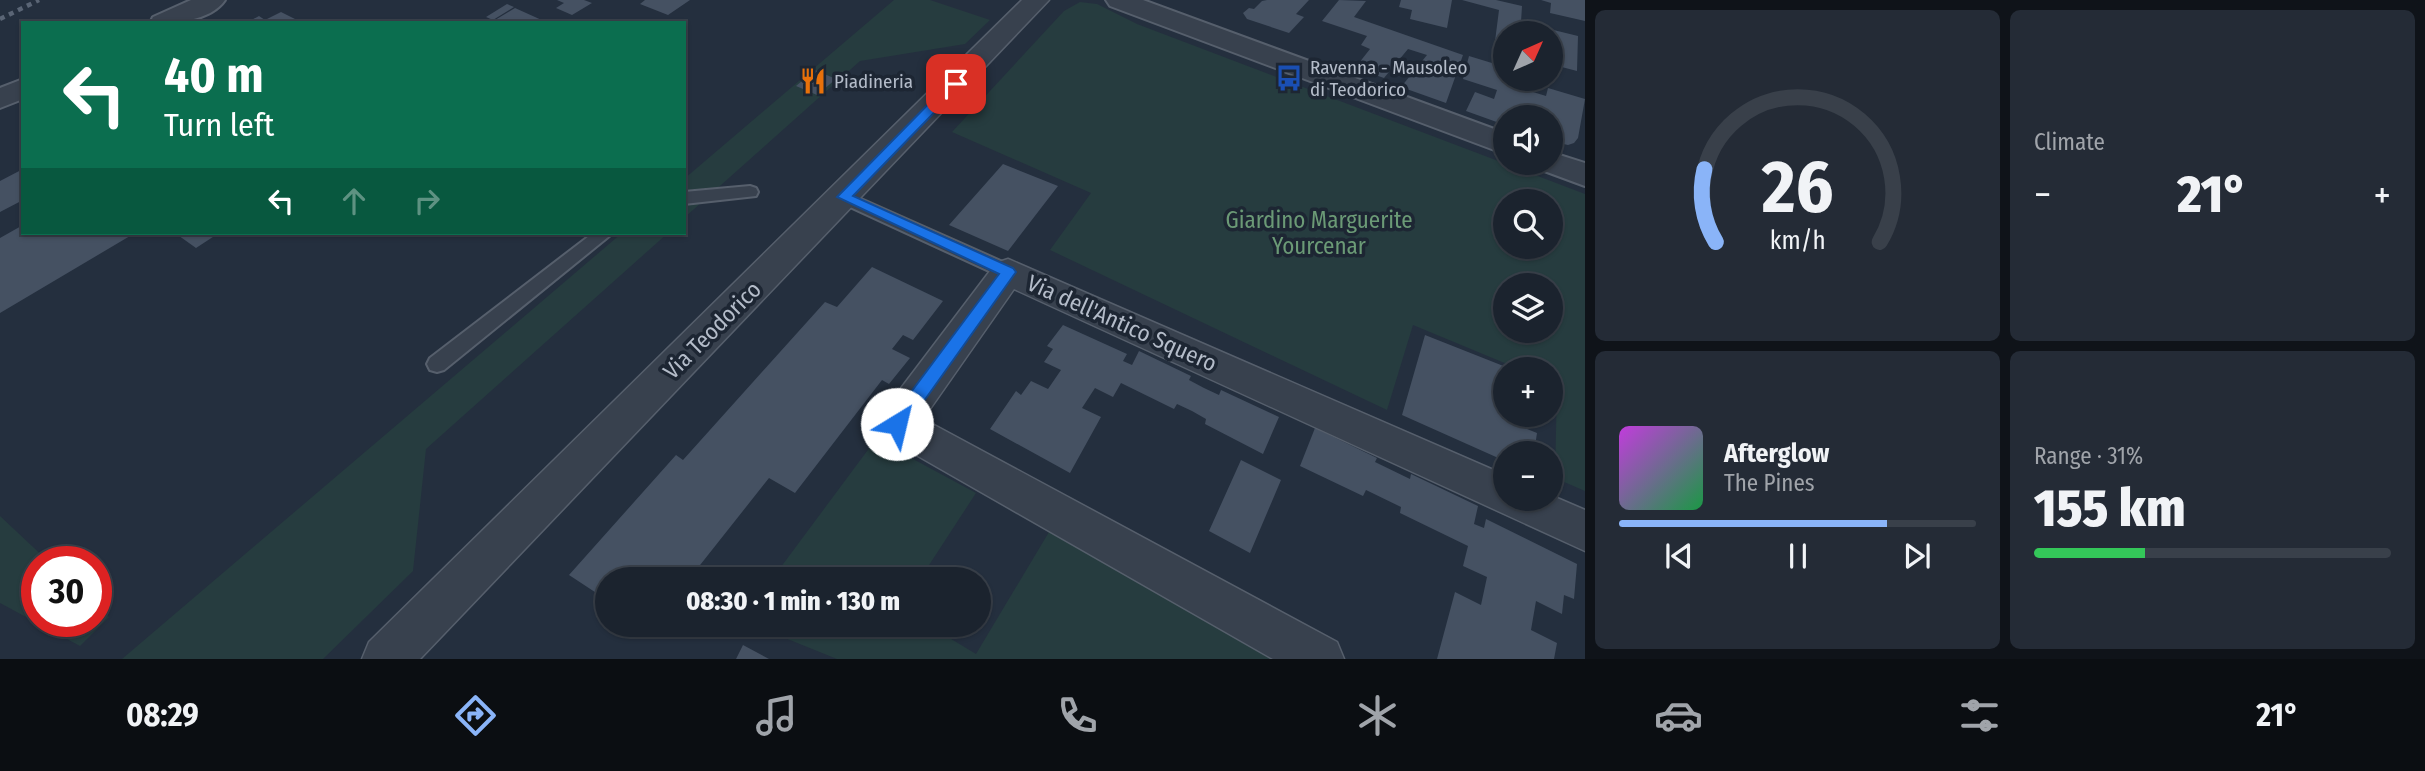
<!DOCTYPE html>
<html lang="en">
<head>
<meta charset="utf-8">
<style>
	:root { --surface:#1b232e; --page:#242b36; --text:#f1f3f6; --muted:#a0a4aa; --line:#39404a; --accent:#8ab4f8 }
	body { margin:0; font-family:"Fira Sans Condensed",sans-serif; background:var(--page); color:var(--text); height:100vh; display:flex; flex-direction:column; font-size:26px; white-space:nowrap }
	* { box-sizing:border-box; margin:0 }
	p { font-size:23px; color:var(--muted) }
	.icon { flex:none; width:38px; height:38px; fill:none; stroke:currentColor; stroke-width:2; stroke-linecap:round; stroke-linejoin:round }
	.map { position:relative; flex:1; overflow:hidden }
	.panel { display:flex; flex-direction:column; gap:10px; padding:10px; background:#0f1319; width:840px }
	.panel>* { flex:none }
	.guide { position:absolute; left:21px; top:21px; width:665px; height:214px; border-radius:0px; box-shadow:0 2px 5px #0004,0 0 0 2px var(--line); background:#0b6e4f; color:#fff; overflow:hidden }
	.needle { width:46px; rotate:45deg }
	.controls { position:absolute; left:1493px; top:21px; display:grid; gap:14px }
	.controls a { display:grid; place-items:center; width:70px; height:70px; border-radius:50%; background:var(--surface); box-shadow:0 2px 5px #0004,0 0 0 2px var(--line); font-size:35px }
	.speed { position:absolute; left:21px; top:546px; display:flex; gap:14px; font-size:35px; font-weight:700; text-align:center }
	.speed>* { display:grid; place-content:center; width:91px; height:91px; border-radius:50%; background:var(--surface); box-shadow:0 2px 5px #0004,0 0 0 2px var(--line); line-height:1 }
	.speed .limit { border:10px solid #d22; background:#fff; color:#111 }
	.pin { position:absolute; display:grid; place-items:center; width:60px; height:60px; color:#fff; margin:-30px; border-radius:14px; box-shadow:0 4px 10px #0006 }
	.me { position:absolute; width:77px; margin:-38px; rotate:36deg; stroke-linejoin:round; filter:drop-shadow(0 0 5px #0008) }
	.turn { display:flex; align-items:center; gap:24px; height:147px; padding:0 28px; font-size:32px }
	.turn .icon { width:91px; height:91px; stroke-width:2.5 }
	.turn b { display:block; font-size:49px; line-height:60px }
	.lanes { display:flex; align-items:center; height:66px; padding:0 28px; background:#0003; justify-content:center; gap:35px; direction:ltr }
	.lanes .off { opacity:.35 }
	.big { font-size:52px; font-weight:800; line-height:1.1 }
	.panel .card { flex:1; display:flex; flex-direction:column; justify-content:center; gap:10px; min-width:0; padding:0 24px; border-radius:10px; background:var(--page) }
	.panel .dial { align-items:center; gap:0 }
	.dial svg { height:182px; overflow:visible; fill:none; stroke:var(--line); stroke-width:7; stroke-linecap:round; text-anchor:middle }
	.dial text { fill:var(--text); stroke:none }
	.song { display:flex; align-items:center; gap:21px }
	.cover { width:84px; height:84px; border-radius:10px; background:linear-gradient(135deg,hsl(290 70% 55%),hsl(140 70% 35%)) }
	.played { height:7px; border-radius:4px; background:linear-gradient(90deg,var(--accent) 75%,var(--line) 75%) }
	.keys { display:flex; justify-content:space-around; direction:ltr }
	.heat { display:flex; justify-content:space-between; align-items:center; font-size:38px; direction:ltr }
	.charge { height:10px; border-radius:5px; background:linear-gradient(90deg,#34c759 31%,var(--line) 0) }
	.panel .tiles { flex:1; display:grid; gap:10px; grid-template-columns:repeat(2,1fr) }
	.trip { position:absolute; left:595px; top:567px; width:396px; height:70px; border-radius:35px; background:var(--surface); box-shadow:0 2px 5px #0004,0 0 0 2px var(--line); font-weight:800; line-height:70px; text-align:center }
	.tabs { display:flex; height:112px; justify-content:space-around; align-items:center; background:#0b0e12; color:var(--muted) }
	.tabs .icon { width:49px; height:49px }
	.tabs .active { color:var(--accent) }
	.tabs b { font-size:32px; color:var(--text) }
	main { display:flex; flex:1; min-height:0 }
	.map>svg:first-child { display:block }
	.green { fill:#263c3f; fill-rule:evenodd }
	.building { fill:#455162 }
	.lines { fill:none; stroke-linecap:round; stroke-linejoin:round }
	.service-casing { stroke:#565f6c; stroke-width:4 }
	.minor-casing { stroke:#565f6c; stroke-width:3 }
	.tertiary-casing { stroke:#565f6c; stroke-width:4 }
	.service { fill:#38414e; fill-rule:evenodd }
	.minor { fill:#38414e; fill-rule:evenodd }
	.tertiary { fill:#38414e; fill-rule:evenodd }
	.rail { stroke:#5a6575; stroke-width:4.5; stroke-dasharray:5 5; stroke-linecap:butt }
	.route { fill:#1a73e8; stroke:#114b97; stroke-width:2 }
	.labels { text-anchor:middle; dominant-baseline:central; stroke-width:7; stroke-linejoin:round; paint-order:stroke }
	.far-poi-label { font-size:19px; fill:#b4bcc9; stroke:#1d2633; text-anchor:start }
	.park-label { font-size:23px; fill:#6b9a76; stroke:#1d2633 }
	.street-label { font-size:23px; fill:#b4bcc9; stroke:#1d2633 }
</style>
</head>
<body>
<main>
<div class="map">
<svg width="1585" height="659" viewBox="0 0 1585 659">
	<rect width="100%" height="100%" fill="#242f3e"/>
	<!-- green -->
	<path class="green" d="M894 0H930L990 20 965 44 860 61 684 218V179Z
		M1080 2 1097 4 1137 24 1585 194V491L1555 478 1557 385 1551 382 1550 369H1519L1413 325 1387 410 1050 250 1091 193 952 132 1064 11ZM1505 201H1550V247H1505ZM1550 285V331H1505V285Z
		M622 233H668L426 449 413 571 323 659H122Z
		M876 439 976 493 920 579H772Z
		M0 516 49 562H37V621H96V605L109 617 80 646 0 603Z
		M1049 532 1278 659H837L753 625H928L976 654Z"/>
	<!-- building -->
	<path class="building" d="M557 0H584L592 3 572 15 556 8 564 3Z
		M645 0H690L668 15 640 4Z
		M1267 0H1309L1296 14 1304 17 1289 33 1247 19 1243 13 1249 8 1254 9 1262 1Z
		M1339 0 1366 1 1354 17 1463 55 1446 103 1401 87 1427 55 1408 49 1384 78 1355 68 1370 49 1361 45 1367 36 1322 21Z
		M1401 0H1452L1447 28 1410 19 1412 10 1399 7Z
		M1462 0H1496L1522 6 1521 22 1578 36 1577 71 1550 64V33H1505V52L1494 49 1499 10Z
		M1541 0H1585V21L1550 13 1551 3Z
		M507 4 514 7 493 20 486 17Z
		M515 8 535 17 548 23 495 20Z
		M281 12 303 23H246L259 16 265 20Z
		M1469 56 1505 67V79H1526L1523 89 1546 96 1548 88 1585 99 1578 138 1574 143 1568 145 1550 141V117H1505V125L1466 111 1475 92 1494 99 1497 90 1463 79Z
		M815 70 836 79 817 95 796 86Z
		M1003 164 1058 186 1008 251 949 225Z
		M23 169V200L0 212V181Z
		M23 225V233H135L0 313V238Z
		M175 233H219L196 248Z
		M872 267 943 301 913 340 903 335 892 349 910 358 889 384 882 380 795 493 769 478 689 579H607V600L569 575 676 455 683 460 825 302 837 307Z
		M1063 325 1127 354 1123 361 1132 365 1139 351 1191 376 1189 380 1204 388 1219 395 1221 390 1279 417 1263 454 1205 424 1206 419 1192 411 1177 404 1174 409 1121 383 1113 397 1095 388 1082 408 1101 417 1070 473 990 429 1016 391 1021 395 1031 381 1048 389 1061 370 1044 362 1053 349 1047 346Z
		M1425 335 1511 369H1505V415H1517L1515 424 1537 433 1534 453H1505V461L1402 415Z
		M1315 428 1377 458 1375 462 1410 479 1411 474 1478 506 1474 524 1484 528 1486 519 1577 564 1574 599 1564 595 1562 614 1536 601 1531 630 1557 643 1554 659H1437L1455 592 1481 605 1487 577 1463 566 1468 546 1400 513 1401 507 1366 490 1363 496 1300 466Z
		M1241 460 1281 480 1250 553 1209 531Z
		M743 645 769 659H736Z"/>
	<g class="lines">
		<!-- service casing -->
		<g class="service-casing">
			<path id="service" d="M750 186 756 188 758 192 756 196 684 204V192Z
				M843 191 1014 267 1017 272 1014 277H1002L837 201 835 197 837 193Z
				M593 233H613L444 370 437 372 430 370 427 364 430 358Z"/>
		</g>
		<!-- minor casing -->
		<g class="minor-casing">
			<path id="minor" d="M1022 0H1049L420 659H362L369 642Z
				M1008 259 1505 475V499H1550V495L1585 510V551L1014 289 923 419 1337 642 1344 659H1273L883 436 877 424 883 412 996 263Z"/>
		</g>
		<!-- tertiary casing -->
		<g class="tertiary-casing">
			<path id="tertiary" d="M191 0H225C210 22 173 23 150 23L153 17Z
				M1106 0H1143L1505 133V154L1110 6Z
				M23 79V99L0 108V88Z
				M1550 152 1585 163V186L1539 169 1534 163H1550Z"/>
		</g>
		<!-- service -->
		<use href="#service" class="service"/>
		<!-- minor -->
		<use href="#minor" class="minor"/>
		<!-- tertiary -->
		<use href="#tertiary" class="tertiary"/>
		<!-- rail -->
		<path class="rail" d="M0 19 39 0"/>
	</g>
	<!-- route -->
	<path class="route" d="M956 80 962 84 960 86 853 196 1013 268 1016 272 904 429 897 431 891 429 889 424 891 419 999 274 837 197 951 81Z"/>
	<!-- icons -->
	<defs>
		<g id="bus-bare" transform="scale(2.1)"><path d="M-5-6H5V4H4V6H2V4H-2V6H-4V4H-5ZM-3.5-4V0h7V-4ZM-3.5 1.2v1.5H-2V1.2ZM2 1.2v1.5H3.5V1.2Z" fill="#1a4fb4" stroke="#1d2633" stroke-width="2.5" paint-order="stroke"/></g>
		<g id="restaurant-bare" transform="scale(2.1)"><path d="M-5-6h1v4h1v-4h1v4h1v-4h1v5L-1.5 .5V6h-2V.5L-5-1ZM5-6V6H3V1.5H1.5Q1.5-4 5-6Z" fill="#e8710a" stroke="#1d2633" stroke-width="2.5" paint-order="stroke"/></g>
	</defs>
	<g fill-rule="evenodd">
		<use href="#bus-bare" x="1289" y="78"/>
		<use href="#restaurant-bare" x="813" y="81"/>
	</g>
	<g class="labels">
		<!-- far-poi labels -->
		<g class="far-poi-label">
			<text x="1310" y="67">Ravenna - Mausoleo<tspan x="1310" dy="22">di Teodorico</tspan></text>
			<text x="834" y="81">Piadineria</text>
		</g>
		<!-- park labels -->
		<g class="park-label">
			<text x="1319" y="220">Giardino Marguerite<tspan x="1319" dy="26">Yourcenar</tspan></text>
		</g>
		<!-- street labels -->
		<g class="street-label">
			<text transform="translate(1122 323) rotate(24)">Via dell'Antico Squero</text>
			<text transform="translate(712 330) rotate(-45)">Via Teodorico</text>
		</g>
	</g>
</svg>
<div class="controls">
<a><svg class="needle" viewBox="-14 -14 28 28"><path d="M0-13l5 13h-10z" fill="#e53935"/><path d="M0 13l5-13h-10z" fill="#a0a4aa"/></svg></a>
<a><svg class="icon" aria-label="sound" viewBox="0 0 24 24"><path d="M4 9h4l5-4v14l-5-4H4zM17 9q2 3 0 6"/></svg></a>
<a><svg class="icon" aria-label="search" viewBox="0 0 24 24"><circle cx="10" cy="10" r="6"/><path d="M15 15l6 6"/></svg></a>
<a><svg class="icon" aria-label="layers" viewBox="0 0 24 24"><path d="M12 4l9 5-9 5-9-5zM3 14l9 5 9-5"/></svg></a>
<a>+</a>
<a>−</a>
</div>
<div class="speed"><div class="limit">30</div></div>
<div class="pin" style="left:956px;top:84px;background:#d93025"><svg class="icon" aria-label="arrive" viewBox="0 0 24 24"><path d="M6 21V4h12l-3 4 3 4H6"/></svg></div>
<svg class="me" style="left:897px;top:424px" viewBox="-20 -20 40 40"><circle r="19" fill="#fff"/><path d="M0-13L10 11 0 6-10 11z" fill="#1a73e8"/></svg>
<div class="trip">08:30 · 1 min · 130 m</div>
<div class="guide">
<div class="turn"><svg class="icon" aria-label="left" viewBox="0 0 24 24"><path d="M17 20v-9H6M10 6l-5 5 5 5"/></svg><div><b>40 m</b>Turn left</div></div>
<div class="lanes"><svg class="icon" aria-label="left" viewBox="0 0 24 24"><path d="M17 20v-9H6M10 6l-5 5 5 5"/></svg><svg class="icon off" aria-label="ahead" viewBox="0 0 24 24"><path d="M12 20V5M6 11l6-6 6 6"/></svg><svg class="icon off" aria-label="right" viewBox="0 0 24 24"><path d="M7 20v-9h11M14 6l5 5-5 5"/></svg></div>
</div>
</div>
<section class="panel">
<div class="tiles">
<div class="card dial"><svg viewBox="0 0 100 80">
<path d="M14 69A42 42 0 1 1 86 69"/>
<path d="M14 69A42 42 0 0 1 9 37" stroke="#8ab4f8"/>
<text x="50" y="56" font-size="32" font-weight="700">26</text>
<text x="50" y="72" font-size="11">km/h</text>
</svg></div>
<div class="card"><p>Climate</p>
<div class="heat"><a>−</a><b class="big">21°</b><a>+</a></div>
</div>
<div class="card">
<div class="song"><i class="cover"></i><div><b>Afterglow</b><p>The Pines</p></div></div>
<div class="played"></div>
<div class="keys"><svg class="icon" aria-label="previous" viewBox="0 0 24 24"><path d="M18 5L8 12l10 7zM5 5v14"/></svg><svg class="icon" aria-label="pause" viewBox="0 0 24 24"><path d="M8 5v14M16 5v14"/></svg><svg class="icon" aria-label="next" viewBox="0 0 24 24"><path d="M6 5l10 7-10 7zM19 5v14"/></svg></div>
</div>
<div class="card"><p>Range · 31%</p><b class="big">155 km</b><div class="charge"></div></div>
</div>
</section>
</main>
<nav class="tabs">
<b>08:29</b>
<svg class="icon active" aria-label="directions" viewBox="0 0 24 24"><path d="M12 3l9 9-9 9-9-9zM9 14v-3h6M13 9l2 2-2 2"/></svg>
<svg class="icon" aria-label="music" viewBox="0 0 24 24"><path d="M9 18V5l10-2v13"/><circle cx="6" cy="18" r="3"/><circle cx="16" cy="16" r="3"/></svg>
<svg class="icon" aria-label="phone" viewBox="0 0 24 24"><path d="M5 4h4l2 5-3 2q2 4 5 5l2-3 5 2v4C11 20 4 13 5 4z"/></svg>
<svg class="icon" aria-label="climate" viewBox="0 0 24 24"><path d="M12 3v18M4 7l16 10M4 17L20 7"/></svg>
<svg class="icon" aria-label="car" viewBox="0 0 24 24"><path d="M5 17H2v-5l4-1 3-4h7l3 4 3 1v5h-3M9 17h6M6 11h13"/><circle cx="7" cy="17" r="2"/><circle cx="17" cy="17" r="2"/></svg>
<svg class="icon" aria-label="filters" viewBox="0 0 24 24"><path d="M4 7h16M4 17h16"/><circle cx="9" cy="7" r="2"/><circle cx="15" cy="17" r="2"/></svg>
<b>21°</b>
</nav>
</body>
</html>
